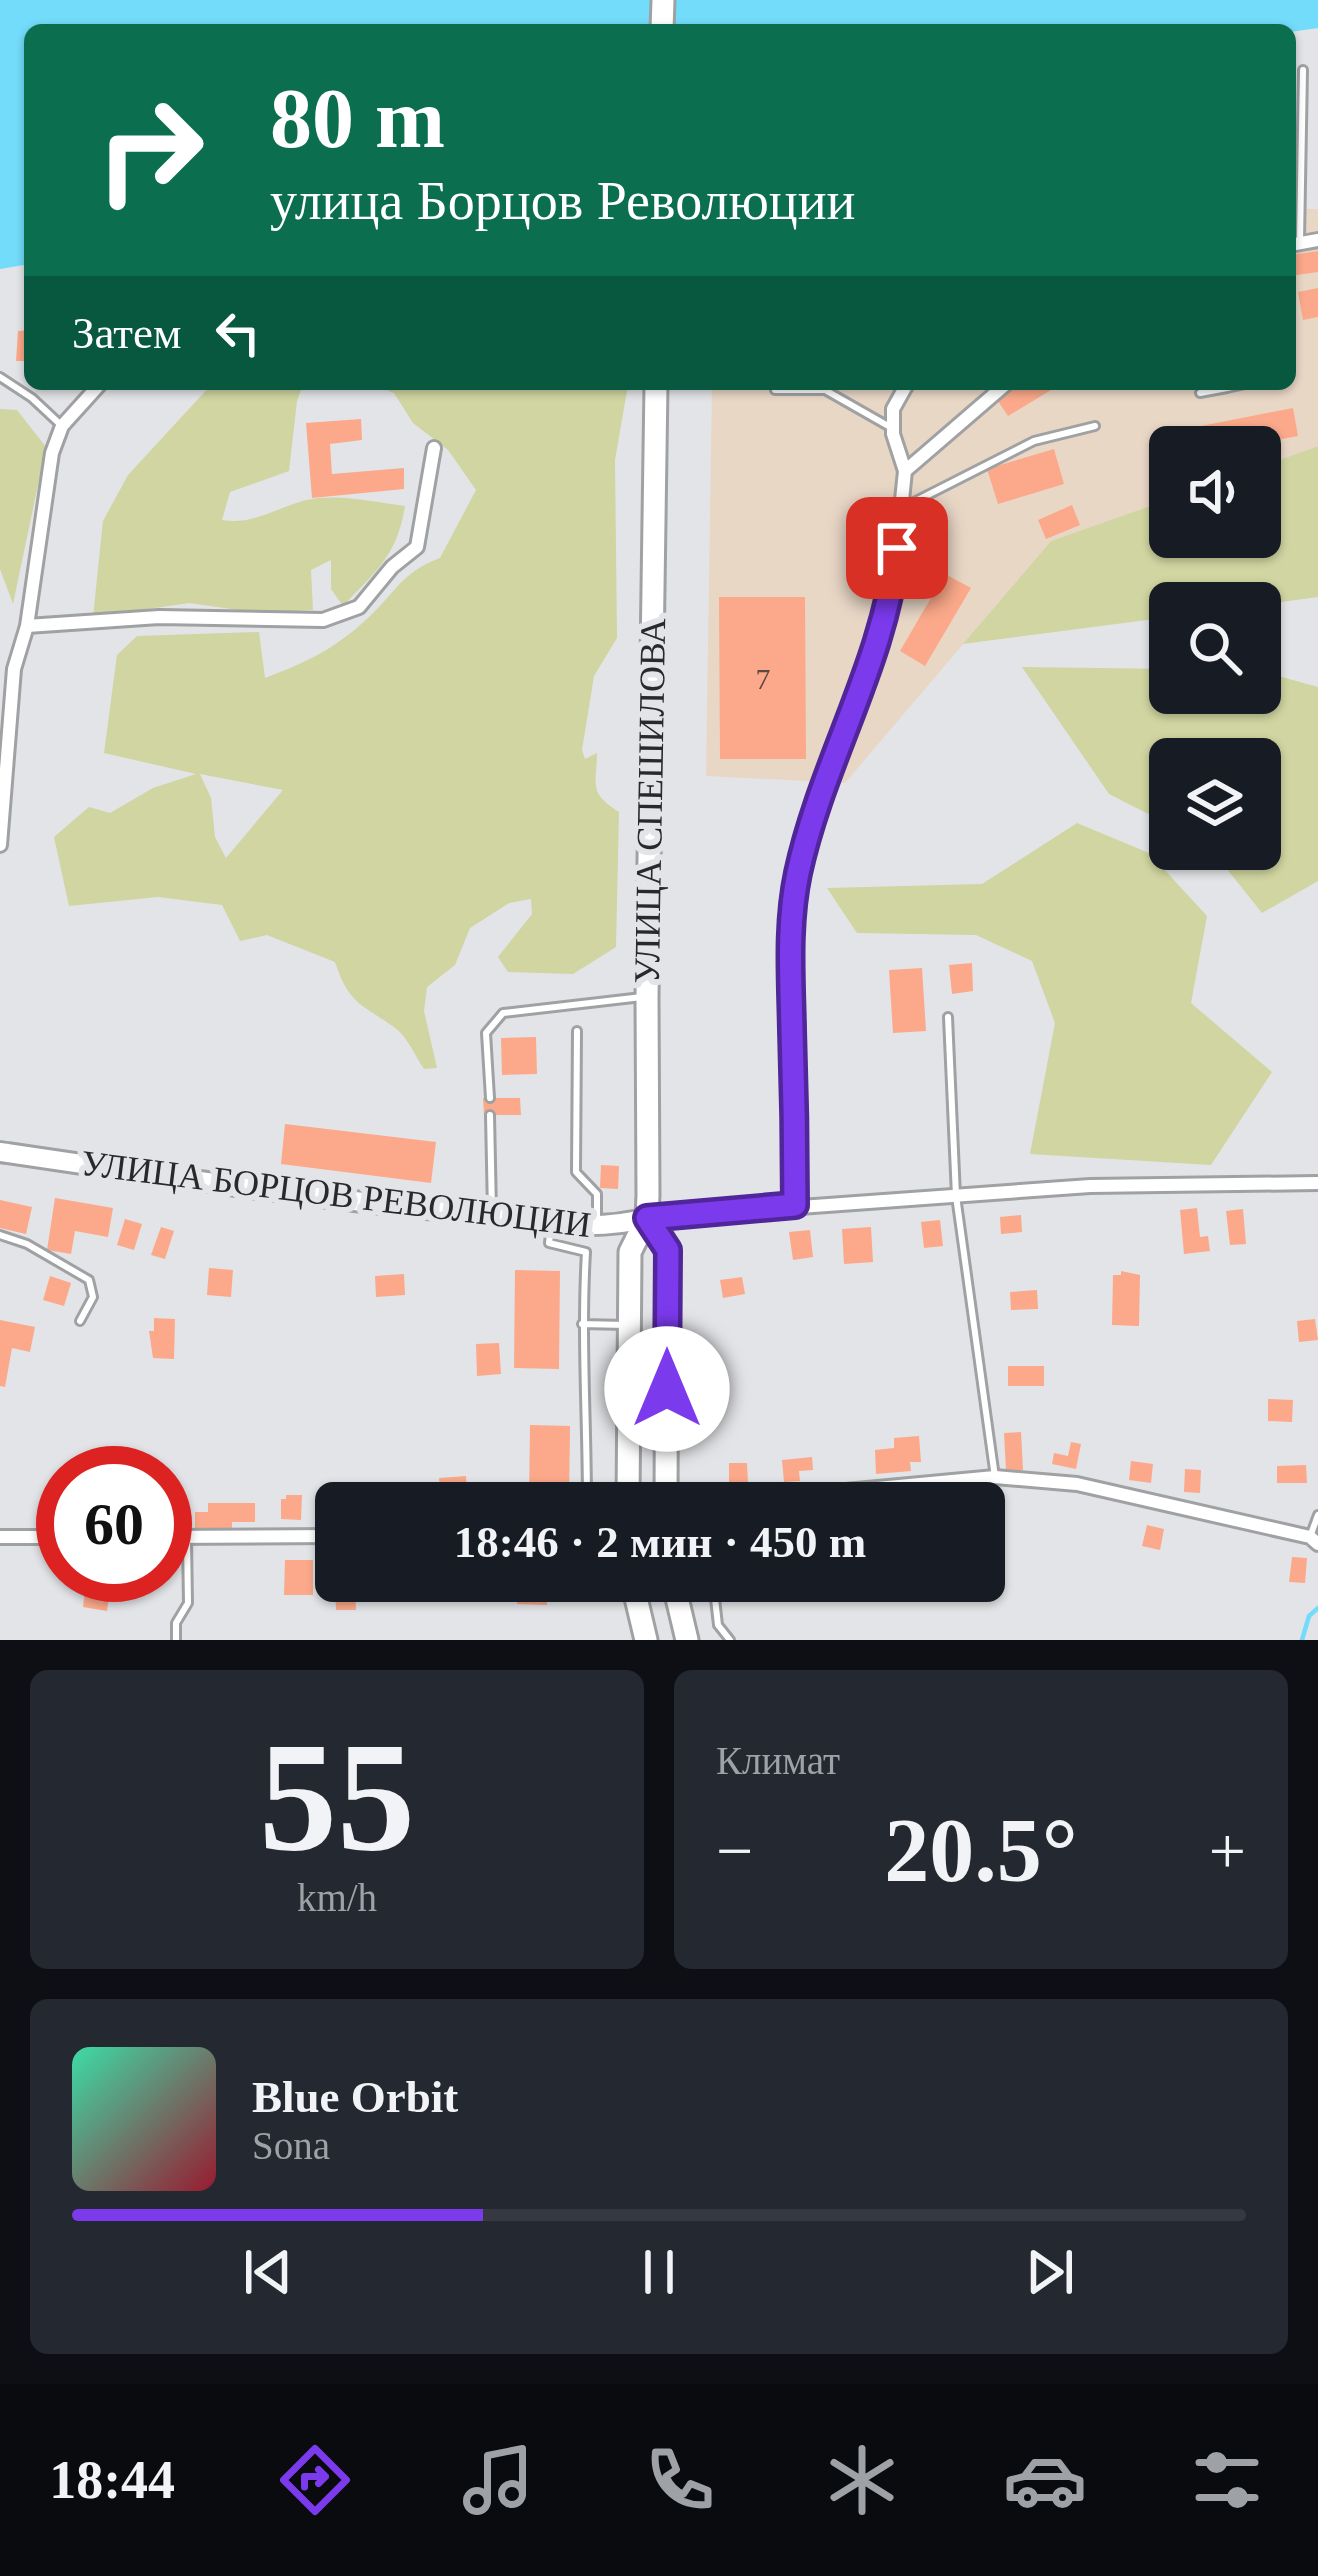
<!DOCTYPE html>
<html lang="ru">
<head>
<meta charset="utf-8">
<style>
	:root { --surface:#171b24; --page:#242831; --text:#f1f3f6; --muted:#9ea1a6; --line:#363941; --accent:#7c3aed }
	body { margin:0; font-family:"Times New Roman",serif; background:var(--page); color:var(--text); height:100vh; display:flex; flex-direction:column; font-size:45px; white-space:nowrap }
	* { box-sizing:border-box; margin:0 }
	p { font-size:39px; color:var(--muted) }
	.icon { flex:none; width:66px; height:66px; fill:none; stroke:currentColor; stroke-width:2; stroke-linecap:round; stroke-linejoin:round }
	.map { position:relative; height:1640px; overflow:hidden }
	.sheet { display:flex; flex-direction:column; gap:30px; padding:30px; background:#0d0f14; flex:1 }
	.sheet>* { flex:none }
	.guide { position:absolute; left:24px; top:24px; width:1272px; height:366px; border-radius:18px; box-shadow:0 3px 9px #0004; background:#0b6e4f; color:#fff; overflow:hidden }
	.tools { position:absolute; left:1149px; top:426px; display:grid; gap:24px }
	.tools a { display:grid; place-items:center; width:132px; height:132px; border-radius:18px; background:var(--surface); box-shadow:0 3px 9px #0004; font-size:60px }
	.speed { position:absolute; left:36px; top:1446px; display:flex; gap:24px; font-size:60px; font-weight:700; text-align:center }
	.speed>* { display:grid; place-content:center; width:156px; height:156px; border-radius:50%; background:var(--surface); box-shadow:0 3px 9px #0004; line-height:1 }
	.speed .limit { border:18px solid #d22; background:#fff; color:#111 }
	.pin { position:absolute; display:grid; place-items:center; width:102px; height:102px; color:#fff; margin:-51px; border-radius:24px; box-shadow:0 6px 18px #0006 }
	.me { position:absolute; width:132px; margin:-66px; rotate:0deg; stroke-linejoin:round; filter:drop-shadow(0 0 9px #0008) }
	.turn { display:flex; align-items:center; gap:42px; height:252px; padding:0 48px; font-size:54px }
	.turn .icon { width:156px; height:156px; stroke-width:2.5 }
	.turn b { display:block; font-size:84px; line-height:102px }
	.then { display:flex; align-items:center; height:114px; padding:0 48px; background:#0003; gap:24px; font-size:45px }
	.big { font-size:90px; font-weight:700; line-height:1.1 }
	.sheet .tile { flex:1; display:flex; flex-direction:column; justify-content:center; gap:18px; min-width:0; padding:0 42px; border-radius:18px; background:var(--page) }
	.sheet .dial { align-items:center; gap:0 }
	.dial b { font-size:156px; line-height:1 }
	.song { display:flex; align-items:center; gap:36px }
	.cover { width:144px; height:144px; border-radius:18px; background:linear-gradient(135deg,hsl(160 70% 55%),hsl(350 70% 35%)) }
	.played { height:12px; border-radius:6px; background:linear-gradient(90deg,var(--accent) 35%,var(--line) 35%) }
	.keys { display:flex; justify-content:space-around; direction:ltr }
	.heat { display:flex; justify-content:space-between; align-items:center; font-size:66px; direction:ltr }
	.sheet .tiles { flex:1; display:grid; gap:30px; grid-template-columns:1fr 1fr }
	.tile:last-child { grid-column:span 2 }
	.trip { position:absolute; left:315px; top:1482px; width:690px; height:120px; border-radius:18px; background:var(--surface); box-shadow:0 3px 9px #0004; font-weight:700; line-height:120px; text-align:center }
	.tabs { display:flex; height:192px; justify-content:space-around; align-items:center; background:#090b0e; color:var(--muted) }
	.tabs .icon { width:84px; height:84px }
	.tabs .selected { color:var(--accent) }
	.tabs b { font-size:54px; color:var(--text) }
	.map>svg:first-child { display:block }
	.industrial { fill:#e9d7c6 }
	.green { fill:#d0d5a1; fill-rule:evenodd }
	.water { fill:#73dcfa }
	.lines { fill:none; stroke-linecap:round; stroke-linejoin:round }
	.stream { stroke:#73dcfa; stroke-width:4.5 }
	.building { fill:#fba98a }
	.lane-casing { stroke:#9fa1a3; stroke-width:12 }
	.street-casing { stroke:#9fa1a3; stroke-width:18 }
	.secondary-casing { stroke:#9fa1a3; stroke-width:24 }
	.primary-casing { stroke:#9fa1a3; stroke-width:27 }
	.lane { stroke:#fff; stroke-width:6 }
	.street { stroke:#fff; stroke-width:12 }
	.secondary { stroke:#fff; stroke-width:18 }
	.primary { stroke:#fff; stroke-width:21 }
	.route-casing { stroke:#51269a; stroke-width:30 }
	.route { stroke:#7c3aed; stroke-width:21 }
	.labels { text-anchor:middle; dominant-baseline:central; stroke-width:12; stroke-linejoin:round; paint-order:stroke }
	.number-label { font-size:30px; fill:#5d4942 }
	.street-label { font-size:36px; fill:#28292a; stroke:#e3e4e7 }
</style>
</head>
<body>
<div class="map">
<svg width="1318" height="1640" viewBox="0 0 1318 1640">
	<rect width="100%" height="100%" fill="#e3e4e7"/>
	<!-- industrial -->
	<path class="industrial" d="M1290 209H1318V446L1260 467V447H1170V499L1051 541 845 783 706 776 712 384H1290Z"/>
	<!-- green -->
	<path class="green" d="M212 384H303L297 401 289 471 230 492 222 520C254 525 276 508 306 500 337 493 374 502 405 506 397 556 376 571 343 606L331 589V560L311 570 313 610 259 613 189 603 93 617 103 521 128 475Z
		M372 384 628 385 615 460 617 638 594 676 582 750 585 759 597 753C597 784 587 792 619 812L616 947 573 974 508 972 498 957 532 914 531 899 509 903 470 928 455 965 427 987 424 1011 437 1068 424 1069C415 1056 407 1036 394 1027 361 1004 349 1004 335 962L267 935 240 941 222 905 158 897 69 906 54 837 89 807 110 813 153 788 196 774 104 753 117 655 137 636 259 632 265 678C307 662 335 649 369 617 397 591 402 572 440 558L476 490 448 450 413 423 394 393ZM200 774 283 790 226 858 215 837 211 798Z
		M0 409 17 410 46 447 13 604 0 569Z
		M1318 446V597L1260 605 1170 603V617L963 644 1051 541 1170 499V537H1260V467Z
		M1022 667 1170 669V693H1260V671L1318 687V881L1262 913 1211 849H1260V759H1170V825L1109 794Z
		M1077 823 1149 853 1207 916 1191 1003 1272 1072 1211 1165 1030 1154 1055 1023 1032 961 976 935 857 933 827 888 982 884Z"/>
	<!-- water -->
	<path class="water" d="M0 0H1318V28L1290 32 30 30V264L0 269Z"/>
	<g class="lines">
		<!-- stream -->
		<path class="stream" d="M1302 1640 1309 1616 1318 1608"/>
	</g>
	<!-- building -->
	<path class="building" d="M1318 251V272L1290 276V255Z
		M1318 288V317L1303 320 1298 292Z
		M30 330V361H16L18 331Z
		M1022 384H1061L1008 416 996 398Z
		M1293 408 1298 436 1238 447H1205L1201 426Z
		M361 419 362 440 330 444 332 474 404 468V489L312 498 306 423Z
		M1054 449 1064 484 998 504 987 469Z
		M1072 505 1080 525 1046 539 1038 520Z
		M945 574 971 588 925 666 900 651Z
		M719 597H805L806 759H720Z
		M972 963 973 991 952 994 949 965Z
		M922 968 926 1031 893 1033 889 970Z
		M536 1037 537 1074 502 1075 501 1038Z
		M483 1098H520L521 1115H484Z
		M285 1124 436 1142 431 1183 281 1164Z
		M601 1165 619 1166 618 1189 600 1188Z
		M55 1198 113 1208 108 1237 75 1231 71 1254 47 1250Z
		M0 1200 32 1207 26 1234 0 1228Z
		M1197 1208 1200 1237 1208 1236 1210 1251 1184 1254 1180 1210Z
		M1243 1209 1246 1244 1230 1245 1226 1211Z
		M1021 1215 1022 1232 1001 1234 1000 1217Z
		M125 1219 142 1224 134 1250 117 1245Z
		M940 1220 943 1246 924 1248 921 1222Z
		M161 1227 174 1231 165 1259 151 1255Z
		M871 1227 873 1262 844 1264 842 1229Z
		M810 1230 813 1257 793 1260 789 1232Z
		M209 1268 233 1270 231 1297 207 1295Z
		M515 1270 560 1271 559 1369 514 1368Z
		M1121 1271 1140 1275 1139 1326 1112 1325 1113 1275H1121Z
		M404 1274 405 1295 376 1297 375 1276Z
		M50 1276 71 1283 64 1306 43 1300Z
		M742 1277 745 1294 723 1298 720 1280Z
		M1037 1290 1038 1309 1011 1310 1010 1292Z
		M154 1318 175 1319 174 1359 153 1358 149 1331H154Z
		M1315 1319 1318 1340 1299 1342 1297 1321Z
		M0 1320 35 1327 30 1352 12 1348 5 1387 0 1386Z
		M499 1343 501 1374 477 1376 476 1344Z
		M1008 1366H1044V1386H1008Z
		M1268 1399 1293 1400 1292 1422 1268 1421Z
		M530 1425 570 1426 569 1503H529Z
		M1021 1432 1023 1470 1006 1471 1004 1433Z
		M919 1436 921 1462H910L911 1471 876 1474 875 1450 894 1448V1438Z
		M1071 1442 1081 1444 1076 1469 1052 1464 1054 1453 1068 1456Z
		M812 1457 813 1470 799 1471 800 1481 784 1482 782 1460Z
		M1131 1461 1153 1464 1151 1483 1129 1480Z
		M729 1463H747L748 1483 729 1482Z
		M1306 1465 1307 1483H1277V1466Z
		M1185 1469 1201 1470 1200 1493 1184 1492Z
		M466 1476 468 1503H441L439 1478Z
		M286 1495H302L301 1520 281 1519V1499H286Z
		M208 1503H255V1522H232V1530L195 1531V1512H208Z
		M1147 1525 1164 1529 1160 1550 1142 1546Z
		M1292 1557 1307 1558 1305 1583 1289 1582Z
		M285 1560H313V1595H284Z
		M87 1575H112L107 1611 83 1607Z
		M472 1581H496L497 1596 473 1598Z
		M517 1581H547V1605L517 1604Z
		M355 1582 356 1610H336L335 1583Z"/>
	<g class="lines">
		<!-- lane casing -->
		<g class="lane-casing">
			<path id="lane" d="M1300 240 1303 70
				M0 377 32 398 62 426
				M825 384V390L890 427
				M1227 388 1245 384
				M775 390H825
				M1200 393 1227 388
				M904 507 1034 441 1095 426
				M948 1017 956 1196 995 1477
				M577 1031 576 1172 597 1194V1222
				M490 1098 486 1033 503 1013 642 997
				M490 1115 492 1212
				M551 1226 549 1243 586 1252C581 1337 587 1419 587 1503
				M0 1235 27 1244 89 1280 93 1297 80 1321
				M582 1324 626 1325
				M1311 1534 1318 1515
				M713 1581 718 1625 730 1640
				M176 1640V1623L188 1603 187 1540"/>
		</g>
		<!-- street casing -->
		<g class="street-casing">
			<path id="street" d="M1290 245 1318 240
				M905 471 1006 384
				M27 626 159 617 323 620 359 607 392 567 417 547 434 448
				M0 845 14 669 27 626 52 453 62 426 100 384
				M795 1205 790 941 797 875 821 791 861 690 893 587 905 471 893 434V409L907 384
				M647 1218 1090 1186 1318 1183
				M666 1501 701 1503
				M718 1503 995 1477 1077 1484 1310 1537 1318 1544
				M0 1537H63
				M165 1537 336 1536"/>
		</g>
		<!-- secondary casing -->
		<g class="secondary-casing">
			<path id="secondary" d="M0 1152C155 1175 309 1198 465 1213 526 1219 588 1234 647 1218"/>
		</g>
		<!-- primary casing -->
		<g class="primary-casing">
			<path id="primary" d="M662 30 663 0
				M647 1218 667 1250 666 1503
				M628 1503 630 1252 647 1218 648 1195 647 997 656 384
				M632 1581 646 1640
				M673 1581 687 1640"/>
		</g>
		<!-- lane -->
		<use href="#lane" class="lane"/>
		<!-- street -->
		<use href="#street" class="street"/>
		<!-- secondary -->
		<use href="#secondary" class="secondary"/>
		<!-- primary -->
		<use href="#primary" class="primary"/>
	</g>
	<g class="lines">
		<!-- route casing -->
		<g class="route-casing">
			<path id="route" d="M667 1389 668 1250 647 1218 795 1205C795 1146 794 1088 792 1030 791 977 787 925 798 873 822 762 885 662 897 548"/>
		</g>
		<!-- route -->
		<use href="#route" class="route"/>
	</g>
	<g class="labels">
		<!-- number labels -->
		<g class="number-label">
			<text x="763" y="678">7</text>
		</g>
		<!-- street labels -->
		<g class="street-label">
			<text transform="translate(650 801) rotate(-89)">УЛИЦА СПЕШИЛОВА</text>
			<text transform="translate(336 1194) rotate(7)">УЛИЦА БОРЦОВ РЕВОЛЮЦИИ</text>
		</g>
	</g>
</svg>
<div class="tools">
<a><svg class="icon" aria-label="sound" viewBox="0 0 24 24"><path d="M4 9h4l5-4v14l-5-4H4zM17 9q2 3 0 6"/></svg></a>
<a><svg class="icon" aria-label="search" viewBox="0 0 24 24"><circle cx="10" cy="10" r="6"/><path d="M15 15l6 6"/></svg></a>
<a><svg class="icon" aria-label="layers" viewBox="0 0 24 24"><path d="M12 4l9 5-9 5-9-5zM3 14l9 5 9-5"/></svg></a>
</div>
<div class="speed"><div class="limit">60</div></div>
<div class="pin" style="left:897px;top:548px;background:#d93025"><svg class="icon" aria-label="arrive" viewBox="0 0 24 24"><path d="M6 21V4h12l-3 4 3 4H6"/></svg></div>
<svg class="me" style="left:667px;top:1389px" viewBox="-20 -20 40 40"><circle r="19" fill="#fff"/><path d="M0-13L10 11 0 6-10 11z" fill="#7c3aed"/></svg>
<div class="trip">18:46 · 2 мин · 450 m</div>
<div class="guide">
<div class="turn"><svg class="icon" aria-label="right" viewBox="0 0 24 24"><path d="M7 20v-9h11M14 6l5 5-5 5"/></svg><div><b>80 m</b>улица Борцов Революции</div></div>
<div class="then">Затем<svg class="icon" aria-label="left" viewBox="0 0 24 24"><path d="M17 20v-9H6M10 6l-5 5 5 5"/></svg></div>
</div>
</div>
<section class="sheet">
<div class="tiles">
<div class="tile dial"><b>55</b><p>km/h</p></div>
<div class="tile"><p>Климат</p>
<div class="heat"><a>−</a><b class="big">20.5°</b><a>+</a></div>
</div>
<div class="tile">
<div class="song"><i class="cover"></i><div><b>Blue Orbit</b><p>Sona</p></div></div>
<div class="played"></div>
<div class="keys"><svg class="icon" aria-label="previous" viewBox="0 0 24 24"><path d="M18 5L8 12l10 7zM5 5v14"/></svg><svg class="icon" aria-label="pause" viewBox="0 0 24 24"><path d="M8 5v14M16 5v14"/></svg><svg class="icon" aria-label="next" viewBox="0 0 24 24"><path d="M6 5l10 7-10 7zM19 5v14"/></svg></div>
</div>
</div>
</section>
<nav class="tabs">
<b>18:44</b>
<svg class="icon selected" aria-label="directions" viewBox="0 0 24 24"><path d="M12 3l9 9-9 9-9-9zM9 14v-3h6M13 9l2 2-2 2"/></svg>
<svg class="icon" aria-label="music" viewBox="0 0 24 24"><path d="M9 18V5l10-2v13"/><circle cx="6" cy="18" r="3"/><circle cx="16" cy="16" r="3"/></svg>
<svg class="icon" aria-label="phone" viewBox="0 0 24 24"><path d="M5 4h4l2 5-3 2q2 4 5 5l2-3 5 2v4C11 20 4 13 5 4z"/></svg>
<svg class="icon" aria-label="climate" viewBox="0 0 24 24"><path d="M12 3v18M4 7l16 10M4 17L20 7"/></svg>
<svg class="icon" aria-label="car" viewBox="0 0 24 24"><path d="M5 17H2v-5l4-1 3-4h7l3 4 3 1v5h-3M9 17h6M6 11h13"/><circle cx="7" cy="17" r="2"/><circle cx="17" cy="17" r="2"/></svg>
<svg class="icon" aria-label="filters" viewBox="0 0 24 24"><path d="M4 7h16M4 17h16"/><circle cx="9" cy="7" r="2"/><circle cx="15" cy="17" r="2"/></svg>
</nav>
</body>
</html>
